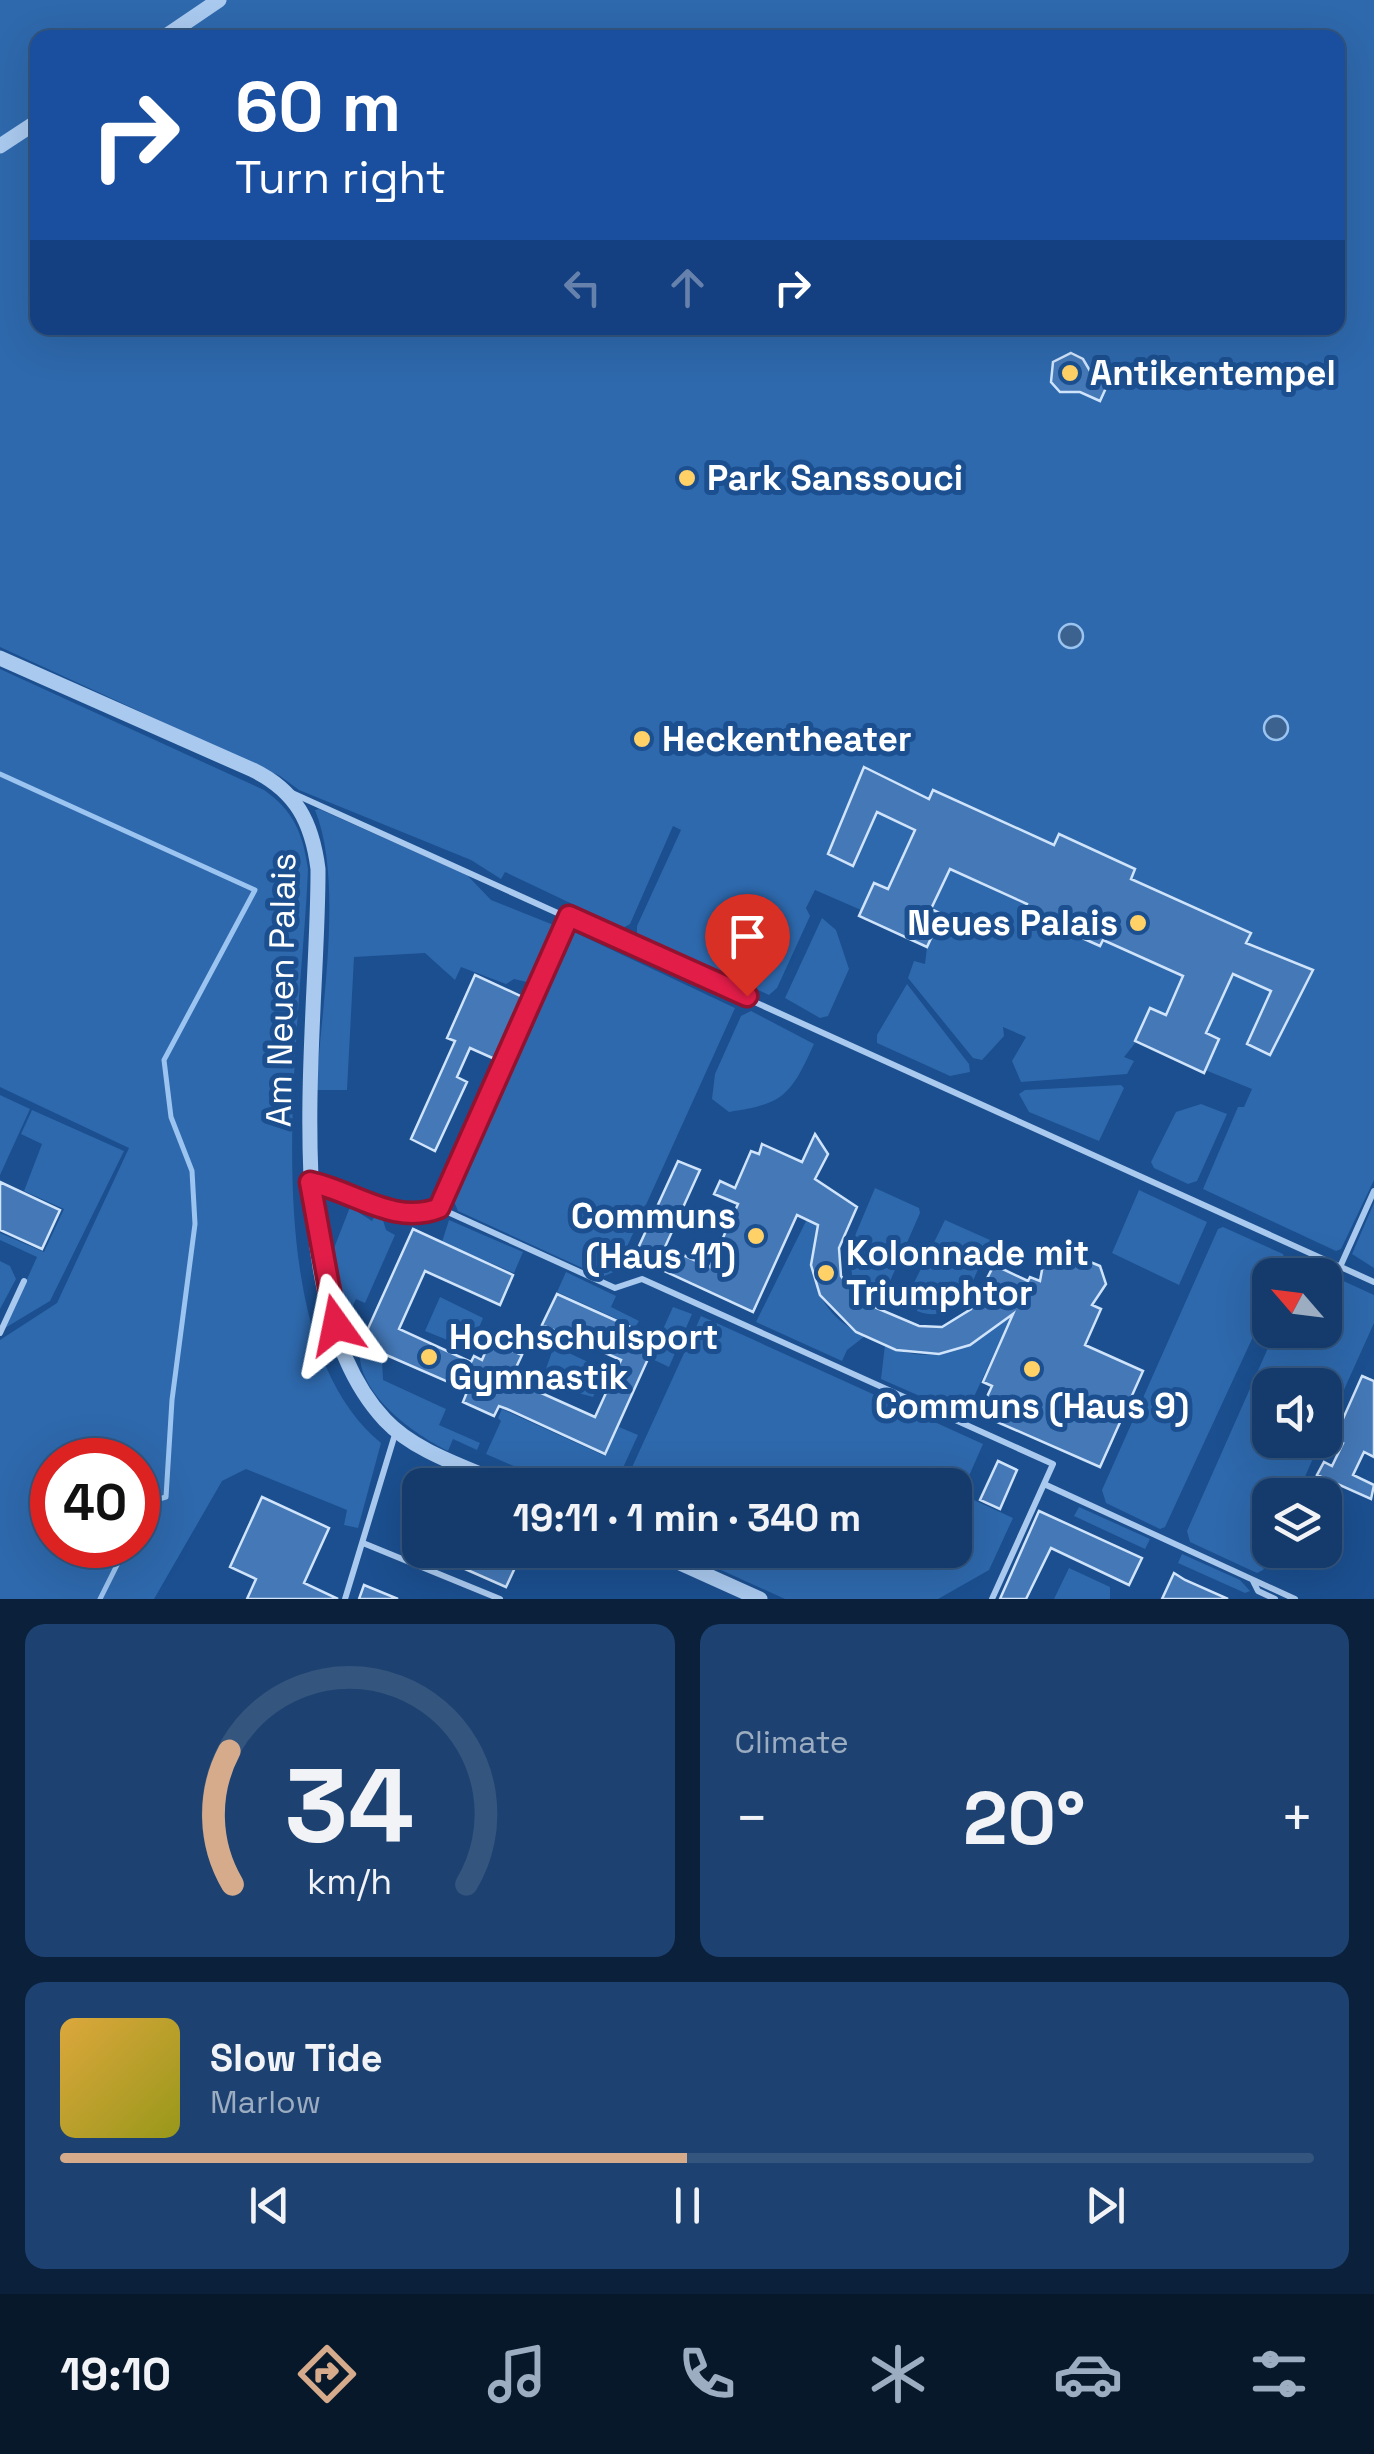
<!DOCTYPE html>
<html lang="en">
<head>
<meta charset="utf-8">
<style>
	:root { --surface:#143b6b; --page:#1d4271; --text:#f1f3f6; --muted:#9dadc1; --line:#33557e; --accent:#d6ab8b }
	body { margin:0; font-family:"Space Grotesk",sans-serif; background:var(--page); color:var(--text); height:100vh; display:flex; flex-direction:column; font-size:38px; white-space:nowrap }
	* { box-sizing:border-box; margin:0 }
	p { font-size:32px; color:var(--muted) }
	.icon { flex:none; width:55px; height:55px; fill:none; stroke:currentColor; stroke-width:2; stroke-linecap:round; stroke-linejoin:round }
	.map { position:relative; height:1599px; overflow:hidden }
	.panel { display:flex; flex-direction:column; gap:25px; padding:25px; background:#0b203b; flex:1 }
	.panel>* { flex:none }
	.hud { position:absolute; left:30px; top:30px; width:1315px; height:305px; border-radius:20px; box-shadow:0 10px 40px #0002,0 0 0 2px var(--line); background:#1a4fa0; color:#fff; overflow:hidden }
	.needle { width:65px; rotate:298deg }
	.controls { position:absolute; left:1252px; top:1258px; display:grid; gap:20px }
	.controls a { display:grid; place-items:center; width:90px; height:90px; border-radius:20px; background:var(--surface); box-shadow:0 10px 40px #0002,0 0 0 2px var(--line); font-size:50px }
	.speed { position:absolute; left:30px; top:1438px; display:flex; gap:20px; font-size:50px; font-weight:700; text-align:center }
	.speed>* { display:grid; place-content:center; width:130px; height:130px; border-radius:50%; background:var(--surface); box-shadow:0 10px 40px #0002,0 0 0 2px var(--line); line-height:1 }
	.speed .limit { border:15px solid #d22; background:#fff; color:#111 }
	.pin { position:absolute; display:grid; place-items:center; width:85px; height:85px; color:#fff; margin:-102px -42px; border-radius:50% 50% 50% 0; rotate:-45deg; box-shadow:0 0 10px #0007 }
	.pin .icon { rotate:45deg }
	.me { position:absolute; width:110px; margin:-55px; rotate:348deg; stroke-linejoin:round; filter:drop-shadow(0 0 8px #0008) }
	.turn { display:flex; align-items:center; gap:35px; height:210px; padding:0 40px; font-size:45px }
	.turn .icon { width:130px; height:130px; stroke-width:2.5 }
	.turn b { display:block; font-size:70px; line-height:85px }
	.lanes { display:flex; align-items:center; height:95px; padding:0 40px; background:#0003; justify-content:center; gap:50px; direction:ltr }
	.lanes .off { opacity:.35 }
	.big { font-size:75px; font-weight:700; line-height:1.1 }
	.panel .tile { flex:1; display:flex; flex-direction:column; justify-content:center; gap:15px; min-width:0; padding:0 35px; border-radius:20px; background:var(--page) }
	.panel .dial { align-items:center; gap:0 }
	.dial svg { height:260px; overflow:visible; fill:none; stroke:var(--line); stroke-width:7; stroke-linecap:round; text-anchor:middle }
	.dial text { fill:var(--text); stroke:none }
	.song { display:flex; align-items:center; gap:30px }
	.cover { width:120px; height:120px; border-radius:15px; background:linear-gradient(135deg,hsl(40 70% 55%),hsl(60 70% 35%)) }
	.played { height:10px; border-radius:5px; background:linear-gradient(90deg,var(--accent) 50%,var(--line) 50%) }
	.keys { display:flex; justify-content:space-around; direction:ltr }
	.heat { display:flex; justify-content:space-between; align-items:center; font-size:55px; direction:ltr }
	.panel .tiles { flex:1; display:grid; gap:25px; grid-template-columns:1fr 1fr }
	.tile:last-child { grid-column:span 2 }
	.trip { position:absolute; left:402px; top:1468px; width:570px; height:100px; border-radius:20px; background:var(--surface); box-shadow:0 10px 40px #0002,0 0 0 2px var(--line); font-weight:700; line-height:100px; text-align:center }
	.tabs { display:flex; height:160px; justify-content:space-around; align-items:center; background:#08182b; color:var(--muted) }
	.tabs .icon { width:70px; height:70px }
	.tabs .current { color:var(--accent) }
	.tabs b { font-size:45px; color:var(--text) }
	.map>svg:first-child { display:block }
	.green { fill:#2e69ad; fill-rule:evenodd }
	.water { fill:#3c6290; stroke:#9cc4f0; stroke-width:2.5 }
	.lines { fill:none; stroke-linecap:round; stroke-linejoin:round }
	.stream { stroke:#9cc4f0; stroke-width:5 }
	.building { fill:#4478b7; stroke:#cfe3fa; stroke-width:2.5 }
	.service { stroke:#a9c9ee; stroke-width:6 }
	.tertiary { stroke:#a9c9ee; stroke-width:15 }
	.route-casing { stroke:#92132f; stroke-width:25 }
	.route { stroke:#e11d48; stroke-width:18 }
	.poi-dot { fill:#ffd166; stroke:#1b4f8f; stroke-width:4 }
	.labels { text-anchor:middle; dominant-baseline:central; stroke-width:10; stroke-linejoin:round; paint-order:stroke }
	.poi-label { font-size:35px; font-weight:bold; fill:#fff; stroke:#1b4f8f; text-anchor:start }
	.street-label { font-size:35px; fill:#fff; stroke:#1b4f8f }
</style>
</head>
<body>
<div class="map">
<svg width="1374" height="1599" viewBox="0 0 1374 1599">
	<rect width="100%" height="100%" fill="#1b4f8f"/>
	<!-- green -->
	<path class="green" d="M0 0H1374V1180L1341 1249 1336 1251 1203 1189 1238 1107H1244L1252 1089 1136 1042 1124 1057 1134 1061 1127 1074 1021 1082 1012 1061 1026 1037 1003 1027 1004 1036 982 1060 973 1058 908 978 914 961 925 964 927 947 859 916 861 910 815 890 806 908 810 916 777 988 769 995 637 935V926L681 830 673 826 630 924 623 928 505 872 501 879 471 860 299 790 280 776 0 647ZM38 38H1338V328H38Z
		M0 669 264 790C294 811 303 834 308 869 302 1026 248 1333 381 1443L358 1528 344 1525 347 1510 246 1469 222 1481 154 1599H0V1340L57 1303 129 1148 0 1087ZM138 1460V1545H52V1460Z
		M319 809 467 875 491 900 561 928 535 984 514 979 506 984 461 967 455 980 425 953 354 957 347 1090H316C321 1011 344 881 315 810Z
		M822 918 836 930 849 969 828 1016 820 1018 785 998Z
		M569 933H576L735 1008 616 1271 602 1277 458 1211 452 1197Z
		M907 984 969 1064 970 1072 950 1076 877 1043V1035Z
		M751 1011 814 1044C791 1094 785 1104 729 1112L712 1099 715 1074 741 1016Z
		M1121 1085 1124 1088 1099 1141 1029 1112 1019 1094 1025 1090Z
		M0 1095 30 1109 0 1175Z
		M1201 1104 1227 1114 1197 1181 1188 1184 1154 1168 1151 1162 1176 1112Z
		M32 1110 124 1151 50 1301 5 1328 37 1257 0 1240V1233L44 1252 64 1209 24 1191 42 1144 21 1134Z
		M875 1188 919 1208 920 1213 887 1288 870 1289 852 1275 849 1250Z
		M1139 1190 1207 1222 1179 1285 1112 1253Z
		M1374 1203V1268L1352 1254Z
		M350 1207 372 1221 376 1214 382 1217 386 1230 395 1235 365 1303 356 1299 346 1319 348 1334 329 1261Z
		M813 1207 825 1212C799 1264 814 1313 865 1336L847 1350 842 1361 756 1322Z
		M449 1220 523 1252 514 1273 442 1242Z
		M945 1220 990 1240C976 1272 962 1328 917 1311L915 1301 907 1297Z
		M1223 1227 1283 1254 1286 1264 1282 1275H1270V1300L1165 1527 1160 1529 1106 1503 1102 1490 1218 1229Z
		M0 1261 10 1266 16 1279 0 1309Z
		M1315 1268 1374 1295V1323L1325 1432V1385H1270V1440H1321L1297 1495H1270L1272 1550 1263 1570 1257 1573 1190 1542 1187 1531 1276 1330H1325V1275H1302Z
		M566 1272 616 1296 611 1307 639 1321 635 1327 557 1292Z
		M440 1297 483 1318 470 1349 425 1331Z
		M1019 1300 965 1416 881 1379 885 1345C945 1372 976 1339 1019 1300Z
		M673 1307 692 1314 669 1367 650 1358Z
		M701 1316 983 1444 961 1494 1013 1518 989 1570 938 1599H785L677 1550H955V1485H624Z
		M554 1346 605 1370 593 1397 541 1383Z
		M360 1348 382 1359 383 1380 446 1409 439 1425 480 1443 477 1450 453 1439 448 1451C412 1433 355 1392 360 1348Z
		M502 1409 605 1456 619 1427 638 1435 615 1485H557L486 1454 501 1421 498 1418Z
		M1079 1507 1150 1539 1145 1549 1074 1516Z
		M1182 1554 1240 1580 1250 1591 1245 1593 1178 1563Z
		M1069 1568 1110 1587V1599H1054Z"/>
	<!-- water -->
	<path class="water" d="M1059 636a12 12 0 1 1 24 0a12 12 0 1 1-24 0Z
		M1264 728a12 12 0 1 1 24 0a12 12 0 1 1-24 0Z"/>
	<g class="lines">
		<!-- stream -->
		<path class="stream" d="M0 774 255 890 164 1060 171 1117 192 1171 195 1224 172 1400 166 1497 138 1505
			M100 1599 123 1553"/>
	</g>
	<!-- building -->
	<path class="building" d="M1071 353 1083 359 1090 371 1110 379 1100 401 1080 392H1060L1051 382 1053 362Z
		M864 767 929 799 933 790 1054 845 1059 834 1135 869 1131 879 1251 933 1246 943 1313 970 1270 1055 1247 1044 1271 991 1233 974 1206 1033 1219 1039 1204 1073 1135 1041 1150 1008 1166 1015 1183 976 1103 940 1100 946 1024 912 1027 904 950 869 931 909 942 914 927 947 859 916 874 883 888 889 915 830 877 812 853 866 828 854Z
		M475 975 525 998 497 1060 470 1048 457 1077 467 1082 435 1151 411 1139 455 1041 447 1038Z
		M815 1134 828 1154 815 1179 857 1207 839 1248 841 1276 858 1299 879 1309 919 1326 942 1327 971 1309 994 1265 1028 1281 1030 1277 1040 1281 1044 1259 1059 1249 1100 1266 1106 1284 1092 1305 1101 1309 1085 1345 1143 1371 1100 1467 979 1414 992 1386 983 1382 1013 1314 970 1345 939 1354 896 1350 856 1332 820 1295 811 1265 818 1225 797 1215 753 1312 634 1257 678 1161 700 1170 665 1247 710 1267 738 1204 714 1194 720 1181 735 1188 751 1151 759 1154 762 1144 802 1162Z
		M0 1182 60 1210 42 1249 0 1230Z
		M413 1229 513 1275 500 1305 425 1271 399 1329 471 1362 474 1356 482 1360 490 1341 522 1355 513 1374 521 1378 519 1383 595 1417 621 1360 542 1325 557 1294 657 1339 605 1454 507 1409 499 1406 494 1416 463 1402 467 1392 460 1387 361 1344Z
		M1362 1376 1374 1381V1457L1364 1452 1353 1475 1374 1485 1371 1499 1317 1475 1324 1462 1332 1466 1343 1443 1334 1439Z
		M998 1461 1017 1470 1000 1509 980 1500Z
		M262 1497 329 1528 304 1583 338 1599H247L256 1579 230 1567Z
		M1039 1511 1142 1558 1129 1585 1051 1548 1026 1599H1000Z
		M422 1550H503L520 1557 506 1587Z
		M1174 1573 1185 1580 1228 1599H1162Z
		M364 1585 398 1599H359Z"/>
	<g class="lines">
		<!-- service -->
		<path class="service" d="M292 793 1374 1282
			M312 1183C355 1191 395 1226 439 1208L615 1288 642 1279 1053 1464 992 1599
			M439 1208 569 916
			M1340 1267 1374 1191
			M0 1333 24 1281
			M1044 1484 1295 1599
			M363 1543 500 1599
			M1253 1581 1258 1591 1275 1599
			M345 1599 396 1431"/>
		<!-- tertiary -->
		<path class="tertiary" d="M163 38 219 0
			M0 146 38 121
			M0 658 253 770C296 791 312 822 318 869 319 1020 274 1302 385 1420 415 1452 466 1467 506 1485
			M651 1550 760 1599"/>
	</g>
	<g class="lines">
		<!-- route casing -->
		<g class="route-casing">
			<path id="route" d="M336 1325 310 1182C353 1191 395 1226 439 1208L569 916 747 996"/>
		</g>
		<!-- route -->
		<use href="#route" class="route"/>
	</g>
	<!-- markers -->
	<g class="poi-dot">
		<circle cx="1070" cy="373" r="10"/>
		<circle cx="687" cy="478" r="10"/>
		<circle cx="642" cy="739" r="10"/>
		<circle cx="1138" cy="923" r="10"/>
		<circle cx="756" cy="1236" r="10"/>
		<circle cx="826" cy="1273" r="10"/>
		<circle cx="429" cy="1357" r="10"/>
		<circle cx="1032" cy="1369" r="10"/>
	</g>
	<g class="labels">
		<!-- poi labels -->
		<g class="poi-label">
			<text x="1090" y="373">Antikentempel</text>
			<text x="707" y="478">Park Sanssouci</text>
			<text x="662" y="739">Heckentheater</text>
			<text x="1118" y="923" text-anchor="end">Neues Palais</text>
			<text x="736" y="1216" text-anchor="end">Communs<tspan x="736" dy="40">(Haus 11)</tspan></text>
			<text x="846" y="1253">Kolonnade mit<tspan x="846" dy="40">Triumphtor</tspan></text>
			<text x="449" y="1337">Hochschulsport<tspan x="449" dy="40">Gymnastik</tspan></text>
			<text x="1032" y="1406" text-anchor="middle">Communs (Haus 9)</text>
		</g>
		<!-- street labels -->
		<g class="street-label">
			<text transform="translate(281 990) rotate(-89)">Am Neuen Palais</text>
		</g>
	</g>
</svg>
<div class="controls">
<a><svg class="needle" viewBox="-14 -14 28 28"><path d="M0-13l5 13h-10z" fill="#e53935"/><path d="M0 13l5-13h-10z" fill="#9dadc1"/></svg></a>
<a><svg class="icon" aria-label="sound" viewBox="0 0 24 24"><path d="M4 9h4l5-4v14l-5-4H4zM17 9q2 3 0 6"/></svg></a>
<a><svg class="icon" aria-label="layers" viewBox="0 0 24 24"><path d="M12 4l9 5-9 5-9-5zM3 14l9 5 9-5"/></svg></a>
</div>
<div class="speed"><div class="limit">40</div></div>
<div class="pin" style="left:747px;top:996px;background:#d93025"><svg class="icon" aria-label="arrive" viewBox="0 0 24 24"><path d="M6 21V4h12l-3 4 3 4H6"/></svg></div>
<svg class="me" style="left:336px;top:1325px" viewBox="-20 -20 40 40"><path d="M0-17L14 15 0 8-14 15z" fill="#e11d48" stroke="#fff" stroke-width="4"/></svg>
<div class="trip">19:11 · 1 min · 340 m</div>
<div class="hud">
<div class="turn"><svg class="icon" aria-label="right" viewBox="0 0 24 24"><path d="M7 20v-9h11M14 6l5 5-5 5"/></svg><div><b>60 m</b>Turn right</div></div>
<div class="lanes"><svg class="icon off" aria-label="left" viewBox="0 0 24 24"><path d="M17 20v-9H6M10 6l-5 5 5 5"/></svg><svg class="icon off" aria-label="ahead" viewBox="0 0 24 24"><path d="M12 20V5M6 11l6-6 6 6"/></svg><svg class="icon" aria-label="right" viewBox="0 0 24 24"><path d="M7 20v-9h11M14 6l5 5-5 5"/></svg></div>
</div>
</div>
<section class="panel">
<div class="tiles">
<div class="tile dial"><svg viewBox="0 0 100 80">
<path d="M14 69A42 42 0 1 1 86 69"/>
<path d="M14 69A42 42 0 0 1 13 28" stroke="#d6ab8b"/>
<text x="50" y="56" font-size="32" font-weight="700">34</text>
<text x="50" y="72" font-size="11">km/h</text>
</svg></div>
<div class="tile"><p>Climate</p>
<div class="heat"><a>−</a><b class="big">20°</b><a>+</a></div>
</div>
<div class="tile">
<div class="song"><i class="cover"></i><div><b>Slow Tide</b><p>Marlow</p></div></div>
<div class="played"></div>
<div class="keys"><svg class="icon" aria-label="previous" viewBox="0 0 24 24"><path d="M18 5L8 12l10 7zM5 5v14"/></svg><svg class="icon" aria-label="pause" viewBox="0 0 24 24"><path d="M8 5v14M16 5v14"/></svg><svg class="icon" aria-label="next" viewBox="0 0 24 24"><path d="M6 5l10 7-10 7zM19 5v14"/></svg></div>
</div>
</div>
</section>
<nav class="tabs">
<b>19:10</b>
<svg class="icon current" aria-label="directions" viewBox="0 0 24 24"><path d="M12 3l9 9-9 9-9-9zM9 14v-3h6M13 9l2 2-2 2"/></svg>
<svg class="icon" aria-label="music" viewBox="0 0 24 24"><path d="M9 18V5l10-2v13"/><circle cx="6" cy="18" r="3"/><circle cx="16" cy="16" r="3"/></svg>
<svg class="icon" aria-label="phone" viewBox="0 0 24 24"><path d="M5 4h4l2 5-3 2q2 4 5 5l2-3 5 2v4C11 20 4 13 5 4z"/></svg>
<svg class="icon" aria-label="climate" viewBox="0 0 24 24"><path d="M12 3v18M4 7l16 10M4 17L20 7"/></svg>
<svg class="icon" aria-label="car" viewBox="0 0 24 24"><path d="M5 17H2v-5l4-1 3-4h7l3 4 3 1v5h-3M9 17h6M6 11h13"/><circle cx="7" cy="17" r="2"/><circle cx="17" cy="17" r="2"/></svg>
<svg class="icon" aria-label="filters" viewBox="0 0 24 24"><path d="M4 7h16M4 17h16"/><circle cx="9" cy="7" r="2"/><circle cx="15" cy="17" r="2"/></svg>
</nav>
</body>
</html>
